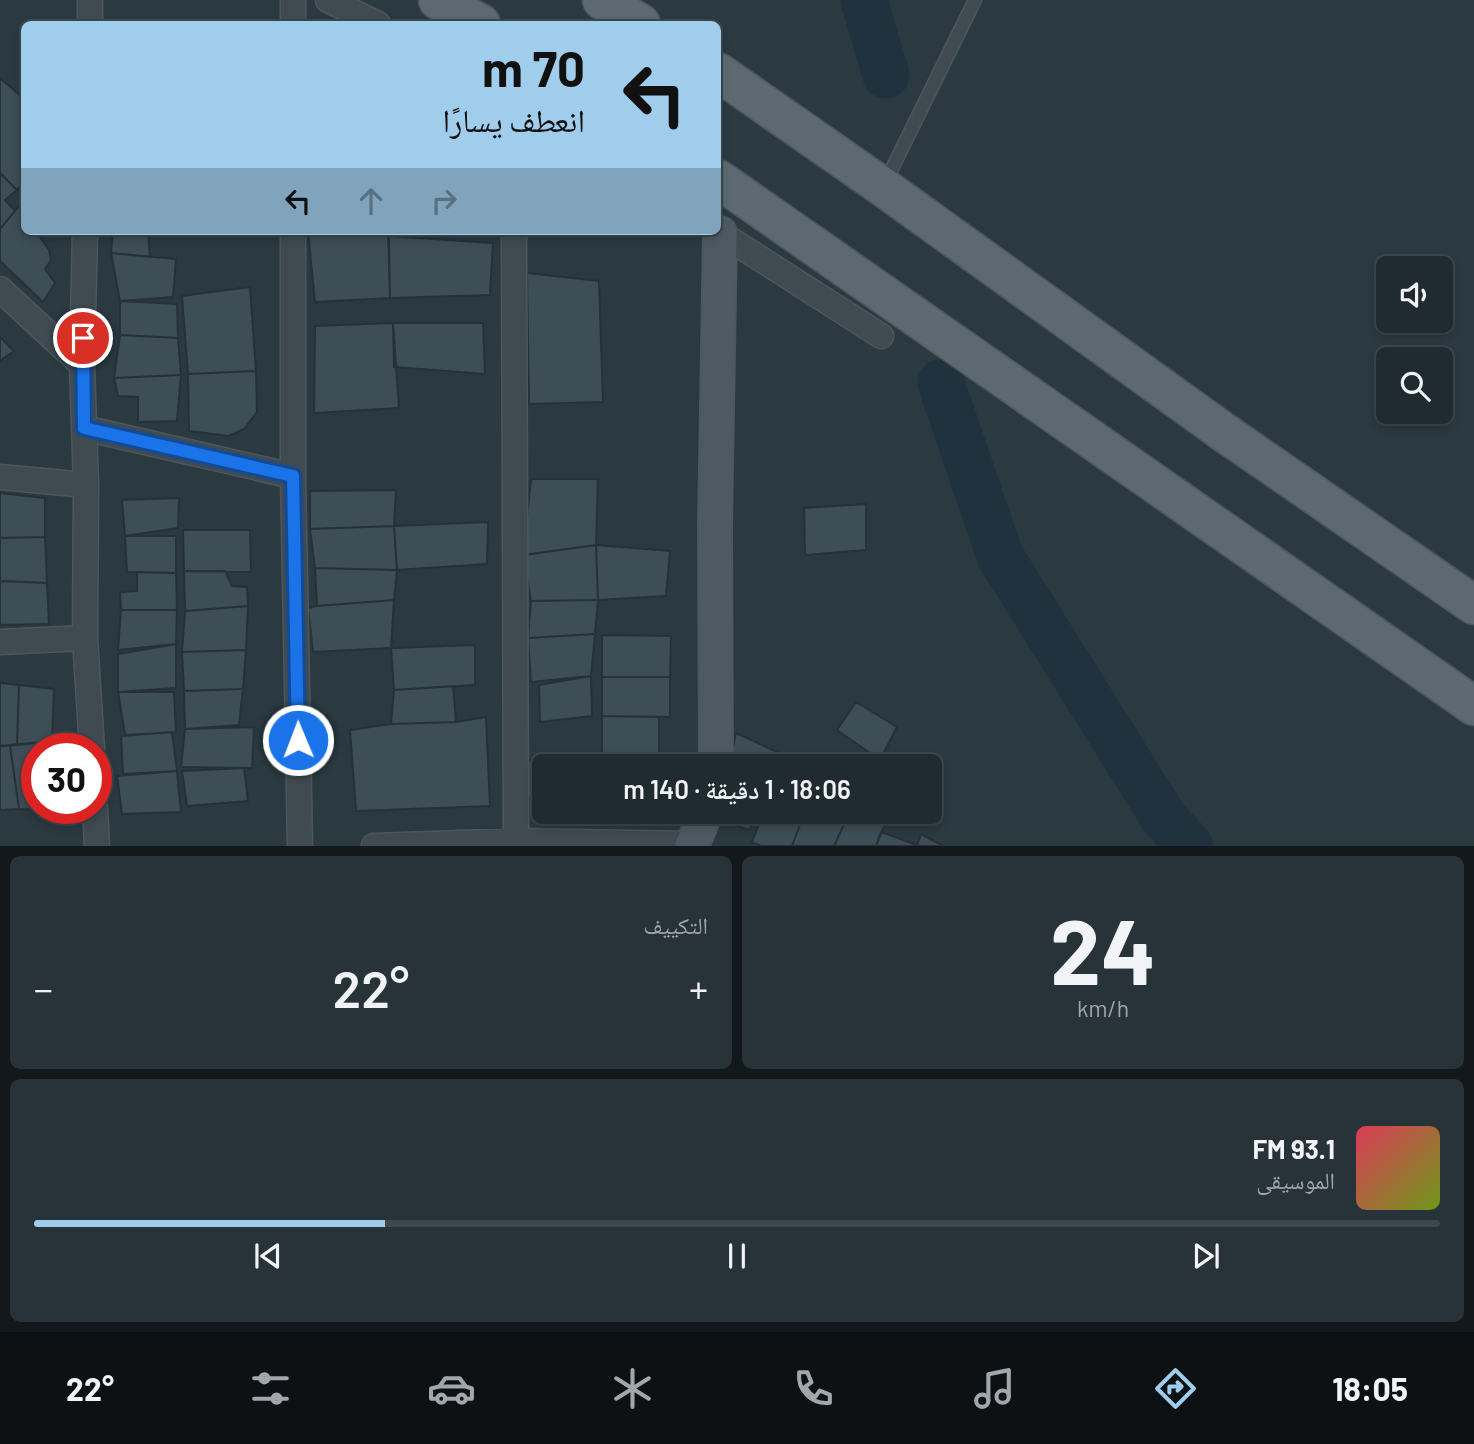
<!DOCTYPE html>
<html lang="ar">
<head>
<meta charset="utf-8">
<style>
	:root { --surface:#202b31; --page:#283339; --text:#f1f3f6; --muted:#a2a7ab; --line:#3d474d; --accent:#a0cdec }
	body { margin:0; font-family:Barlow,"Noto Naskh Arabic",sans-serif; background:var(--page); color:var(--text); direction:rtl; height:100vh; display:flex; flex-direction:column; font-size:26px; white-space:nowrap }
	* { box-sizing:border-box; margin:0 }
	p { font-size:23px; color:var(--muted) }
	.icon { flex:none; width:38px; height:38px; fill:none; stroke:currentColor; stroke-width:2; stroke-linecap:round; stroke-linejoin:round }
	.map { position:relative; height:846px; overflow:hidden; direction:ltr }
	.panel { display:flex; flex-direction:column; gap:10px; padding:10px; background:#12181b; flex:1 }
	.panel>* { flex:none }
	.hud { position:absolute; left:21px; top:21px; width:700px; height:214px; border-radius:10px; box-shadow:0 4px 10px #0003,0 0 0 2px var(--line); direction:rtl; background:#a0cdec; color:#111; overflow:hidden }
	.tools { position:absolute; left:1376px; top:256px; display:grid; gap:14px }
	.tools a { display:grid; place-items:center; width:77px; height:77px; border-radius:10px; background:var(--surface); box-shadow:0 4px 10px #0003,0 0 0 2px var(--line); font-size:35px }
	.speed { position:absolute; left:21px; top:733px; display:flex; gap:14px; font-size:35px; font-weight:700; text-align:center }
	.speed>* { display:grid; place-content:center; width:91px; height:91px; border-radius:50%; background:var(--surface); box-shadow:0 4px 10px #0003,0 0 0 2px var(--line); line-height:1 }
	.speed .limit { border:10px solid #d22; background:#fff; color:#111 }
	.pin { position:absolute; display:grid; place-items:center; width:60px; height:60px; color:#fff; margin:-30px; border:4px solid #fff; border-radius:50%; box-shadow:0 2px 7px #0007 }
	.me { position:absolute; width:77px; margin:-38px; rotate:359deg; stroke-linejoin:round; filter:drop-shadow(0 0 5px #0008) }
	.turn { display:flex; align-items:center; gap:24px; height:147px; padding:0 21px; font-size:32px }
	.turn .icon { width:91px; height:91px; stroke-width:2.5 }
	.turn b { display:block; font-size:49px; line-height:60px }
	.lanes { display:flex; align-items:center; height:66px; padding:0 21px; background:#0003; justify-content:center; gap:35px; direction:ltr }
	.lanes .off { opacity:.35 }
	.big { font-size:52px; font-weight:600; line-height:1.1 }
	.panel .tile { flex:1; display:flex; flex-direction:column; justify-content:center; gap:10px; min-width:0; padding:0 24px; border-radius:10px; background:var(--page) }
	.panel .dial { align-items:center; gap:0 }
	.dial b { font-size:91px; line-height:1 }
	.song { display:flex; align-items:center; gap:21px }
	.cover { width:84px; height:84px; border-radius:10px; background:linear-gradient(135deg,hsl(350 70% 55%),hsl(80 70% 35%)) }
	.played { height:7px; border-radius:4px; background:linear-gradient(90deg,var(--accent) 25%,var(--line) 25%) }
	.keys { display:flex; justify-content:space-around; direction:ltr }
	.heat { display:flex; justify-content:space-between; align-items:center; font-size:38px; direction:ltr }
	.panel .tiles { flex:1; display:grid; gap:10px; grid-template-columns:1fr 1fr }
	.tile:last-child { grid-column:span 2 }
	.trip { position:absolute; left:532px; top:754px; width:410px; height:70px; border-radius:10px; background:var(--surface); box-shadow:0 4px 10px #0003,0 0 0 2px var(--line); font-weight:600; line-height:70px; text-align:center; direction:rtl }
	.tabs { display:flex; height:112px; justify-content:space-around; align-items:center; background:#0d1114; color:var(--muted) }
	.tabs .icon { width:49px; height:49px }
	.tabs .selected { color:var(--accent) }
	.tabs b { font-size:32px; color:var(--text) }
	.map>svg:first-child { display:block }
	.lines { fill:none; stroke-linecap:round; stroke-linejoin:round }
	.river { stroke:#1f323e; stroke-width:47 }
	.building { fill:#3e4e56; stroke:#263138; stroke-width:2 }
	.lane-casing { stroke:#4c565d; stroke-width:15 }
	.street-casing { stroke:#4c565d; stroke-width:27 }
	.secondary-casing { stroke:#4c565d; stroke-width:36 }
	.primary-casing { stroke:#4c565d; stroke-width:41 }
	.lane { stroke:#3f4a51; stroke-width:12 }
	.street { stroke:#3f4a51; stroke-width:24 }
	.secondary { stroke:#4e5a63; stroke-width:33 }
	.primary { stroke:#5d6970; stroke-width:38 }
	.route-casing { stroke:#114b97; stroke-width:18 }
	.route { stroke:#1a73e8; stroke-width:12 }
</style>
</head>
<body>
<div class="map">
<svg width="1474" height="846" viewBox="0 0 1474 846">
	<rect width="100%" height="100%" fill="#2b3941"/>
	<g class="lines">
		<!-- river -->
		<path class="river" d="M864 0 886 75
			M941 383 1000 556 1164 818 1190 846"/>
	</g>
	<!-- building -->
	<path class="building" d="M0 78 24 99V181L17 190 0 173Z
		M0 173 17 190 5 200 15 211 0 229Z
		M24 200V231H36L49 250 51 260 45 269 55 283 43 302 0 261V229Z
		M113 231H148L150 257 111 253Z
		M308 231H388L390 298 315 302Z
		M389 236 493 243 490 295 390 298Z
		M111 253 176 259 173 297 120 301Z
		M527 273 599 281 603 402 529 404Z
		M250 287 256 371 188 374 182 296Z
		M120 301 177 304 178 338 120 335Z
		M393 323H483L485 374 394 367Z
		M393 323 399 408 314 413 315 326Z
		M120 335 178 338 181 375 114 378Z
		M0 337 14 351 0 361Z
		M256 371 257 412 244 429 229 436 189 431 188 374Z
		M181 375 177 421 138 422V397L118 396 114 378Z
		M531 479H598L596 545 523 555Z
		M396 490 394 526 310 529V491Z
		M0 493 45 498V537L0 538Z
		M179 498 178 528 125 536 122 500Z
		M866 504V550L805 555 804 508Z
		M488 522 487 564 397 570 394 526Z
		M394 526 397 570 315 568 310 529Z
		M183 530H250L251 572 184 571Z
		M125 536H176V573L127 572Z
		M45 537 47 583 0 581V538Z
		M596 545 670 551 666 596 598 600Z
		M596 545 598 600 531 601 523 555Z
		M315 568 397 570 394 600 317 606Z
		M184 571H225L232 586 247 587 248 606 185 611Z
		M137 572 176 573 177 610H121L120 592 137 591Z
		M0 581 47 583 49 624 0 625Z
		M394 600 391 648 313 652 308 608 317 606Z
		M598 600 595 634 528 638 531 601Z
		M248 606 246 650 182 652 185 611Z
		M121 610H177L176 644 118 650Z
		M595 634 591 676 531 682 528 638Z
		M602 635 671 636 670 677H602Z
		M176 644V688L118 692V654Z
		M475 645V685L394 690 391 648Z
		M246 650 243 689 184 691 182 652Z
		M591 676 592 716 540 722 539 685Z
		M602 677H670V717L602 716Z
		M0 683 19 685 17 745 0 746Z
		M19 685 54 689 52 741 17 745Z
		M453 686 456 722 391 724 394 690Z
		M243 689 239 725 185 729 184 691Z
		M118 692H174L176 732 125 735Z
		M856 702 897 727 880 760 837 730Z
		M602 716 659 717V762L602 761Z
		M486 717 490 806 356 811 350 730 391 724 456 722Z
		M254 727 252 768 181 767 185 729Z
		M172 732 177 771 123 774 121 736Z
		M736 733 777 752 772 766H729Z
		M52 741 53 749H37V808L56 810 19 809 10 745Z
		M10 745 19 809 0 810V746Z
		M522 760 602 761V766H544V798L522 797Z
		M602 761 683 762V766H602Z
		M244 768 248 801 187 806 182 771Z
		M177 771 181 812 122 814 117 776Z
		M726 812H756L750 830 726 822Z
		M764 812H805L792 846H761L752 842Z
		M805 812H850L834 846H792Z
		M850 812 886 822 876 846H834Z
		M881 832 917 845V846H876Z
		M921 834 943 846H917Z"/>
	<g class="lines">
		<!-- lane casing -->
		<g class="lane-casing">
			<path id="lane" d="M884 185 975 0"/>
		</g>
		<!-- street casing -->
		<g class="street-casing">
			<path id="street" d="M293 0V24
				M328 0 378 24
				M90 24V0
				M85 231 82 365 86 485 85 638 92 749
				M293 231V476
				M514 231 516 841
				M717 231 881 336
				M0 289 82 365
				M84 428 293 476 300 846
				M0 477 86 485
				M0 642 85 638
				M95 808 97 846
				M374 846 516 841 692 844"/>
		</g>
		<!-- secondary casing -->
		<g class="secondary-casing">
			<path id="secondary" d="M716 766 715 525 720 233
				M692 846 706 812"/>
		</g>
		<!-- primary casing -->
		<g class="primary-casing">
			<path id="primary" d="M438 0 481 24
				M602 0 641 24
				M718 72 883 187 1222 431 1474 605
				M718 179 1474 706"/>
		</g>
		<!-- lane -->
		<use href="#lane" class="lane"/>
		<!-- street -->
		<use href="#street" class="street"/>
		<!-- secondary -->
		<use href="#secondary" class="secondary"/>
		<!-- primary -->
		<use href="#primary" class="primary"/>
	</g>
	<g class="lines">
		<!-- route casing -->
		<g class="route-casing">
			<path id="route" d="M83 338 84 428 293 476 298 740"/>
		</g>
		<!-- route -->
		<use href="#route" class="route"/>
	</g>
</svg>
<div class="tools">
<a><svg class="icon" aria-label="sound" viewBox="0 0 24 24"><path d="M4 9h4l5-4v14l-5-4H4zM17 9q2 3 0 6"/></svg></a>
<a><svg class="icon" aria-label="search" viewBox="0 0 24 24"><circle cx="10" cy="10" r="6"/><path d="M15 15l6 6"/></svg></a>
</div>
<div class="speed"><div class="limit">30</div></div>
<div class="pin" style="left:83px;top:338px;background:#d93025"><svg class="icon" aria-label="arrive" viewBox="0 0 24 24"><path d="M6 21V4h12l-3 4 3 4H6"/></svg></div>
<svg class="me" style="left:298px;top:740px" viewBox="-20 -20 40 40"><circle r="17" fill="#1a73e8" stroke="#fff" stroke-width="3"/><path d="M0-11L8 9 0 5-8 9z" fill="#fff"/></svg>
<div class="trip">18:06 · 1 دقيقة · 140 m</div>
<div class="hud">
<div class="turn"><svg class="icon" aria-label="left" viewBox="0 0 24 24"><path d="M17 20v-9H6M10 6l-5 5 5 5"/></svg><div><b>70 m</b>انعطف يسارًا</div></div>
<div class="lanes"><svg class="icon" aria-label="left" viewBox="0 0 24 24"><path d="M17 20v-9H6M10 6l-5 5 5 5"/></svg><svg class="icon off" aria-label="ahead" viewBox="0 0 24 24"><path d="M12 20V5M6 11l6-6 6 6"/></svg><svg class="icon off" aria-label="right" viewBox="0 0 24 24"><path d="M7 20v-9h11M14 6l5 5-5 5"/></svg></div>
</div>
</div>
<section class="panel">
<div class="tiles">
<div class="tile dial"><b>24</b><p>km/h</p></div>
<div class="tile"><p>التكييف</p>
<div class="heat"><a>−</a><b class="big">22°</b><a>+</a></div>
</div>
<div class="tile">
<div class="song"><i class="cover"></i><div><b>93.1 FM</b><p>الموسيقى</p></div></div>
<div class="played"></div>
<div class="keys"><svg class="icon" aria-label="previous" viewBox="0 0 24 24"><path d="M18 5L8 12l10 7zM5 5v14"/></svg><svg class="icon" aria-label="pause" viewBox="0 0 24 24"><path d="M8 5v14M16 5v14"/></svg><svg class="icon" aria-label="next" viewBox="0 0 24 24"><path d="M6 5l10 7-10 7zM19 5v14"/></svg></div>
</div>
</div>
</section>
<nav class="tabs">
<b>18:05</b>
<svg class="icon selected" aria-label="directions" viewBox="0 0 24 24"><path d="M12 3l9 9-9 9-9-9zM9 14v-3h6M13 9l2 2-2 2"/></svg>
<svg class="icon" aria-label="music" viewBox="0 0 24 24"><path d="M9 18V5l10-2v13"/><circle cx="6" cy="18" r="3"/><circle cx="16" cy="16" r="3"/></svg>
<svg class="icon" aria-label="phone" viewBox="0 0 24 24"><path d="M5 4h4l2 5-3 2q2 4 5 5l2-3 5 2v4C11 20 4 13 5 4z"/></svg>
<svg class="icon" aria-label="climate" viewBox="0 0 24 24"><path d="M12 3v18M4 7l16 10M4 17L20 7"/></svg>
<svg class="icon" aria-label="car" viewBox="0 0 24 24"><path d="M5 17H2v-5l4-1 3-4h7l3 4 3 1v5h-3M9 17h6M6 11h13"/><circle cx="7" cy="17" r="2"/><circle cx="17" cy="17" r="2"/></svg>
<svg class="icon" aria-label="filters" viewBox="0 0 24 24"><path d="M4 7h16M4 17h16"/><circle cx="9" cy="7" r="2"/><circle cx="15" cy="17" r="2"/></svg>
<b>22°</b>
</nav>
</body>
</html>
